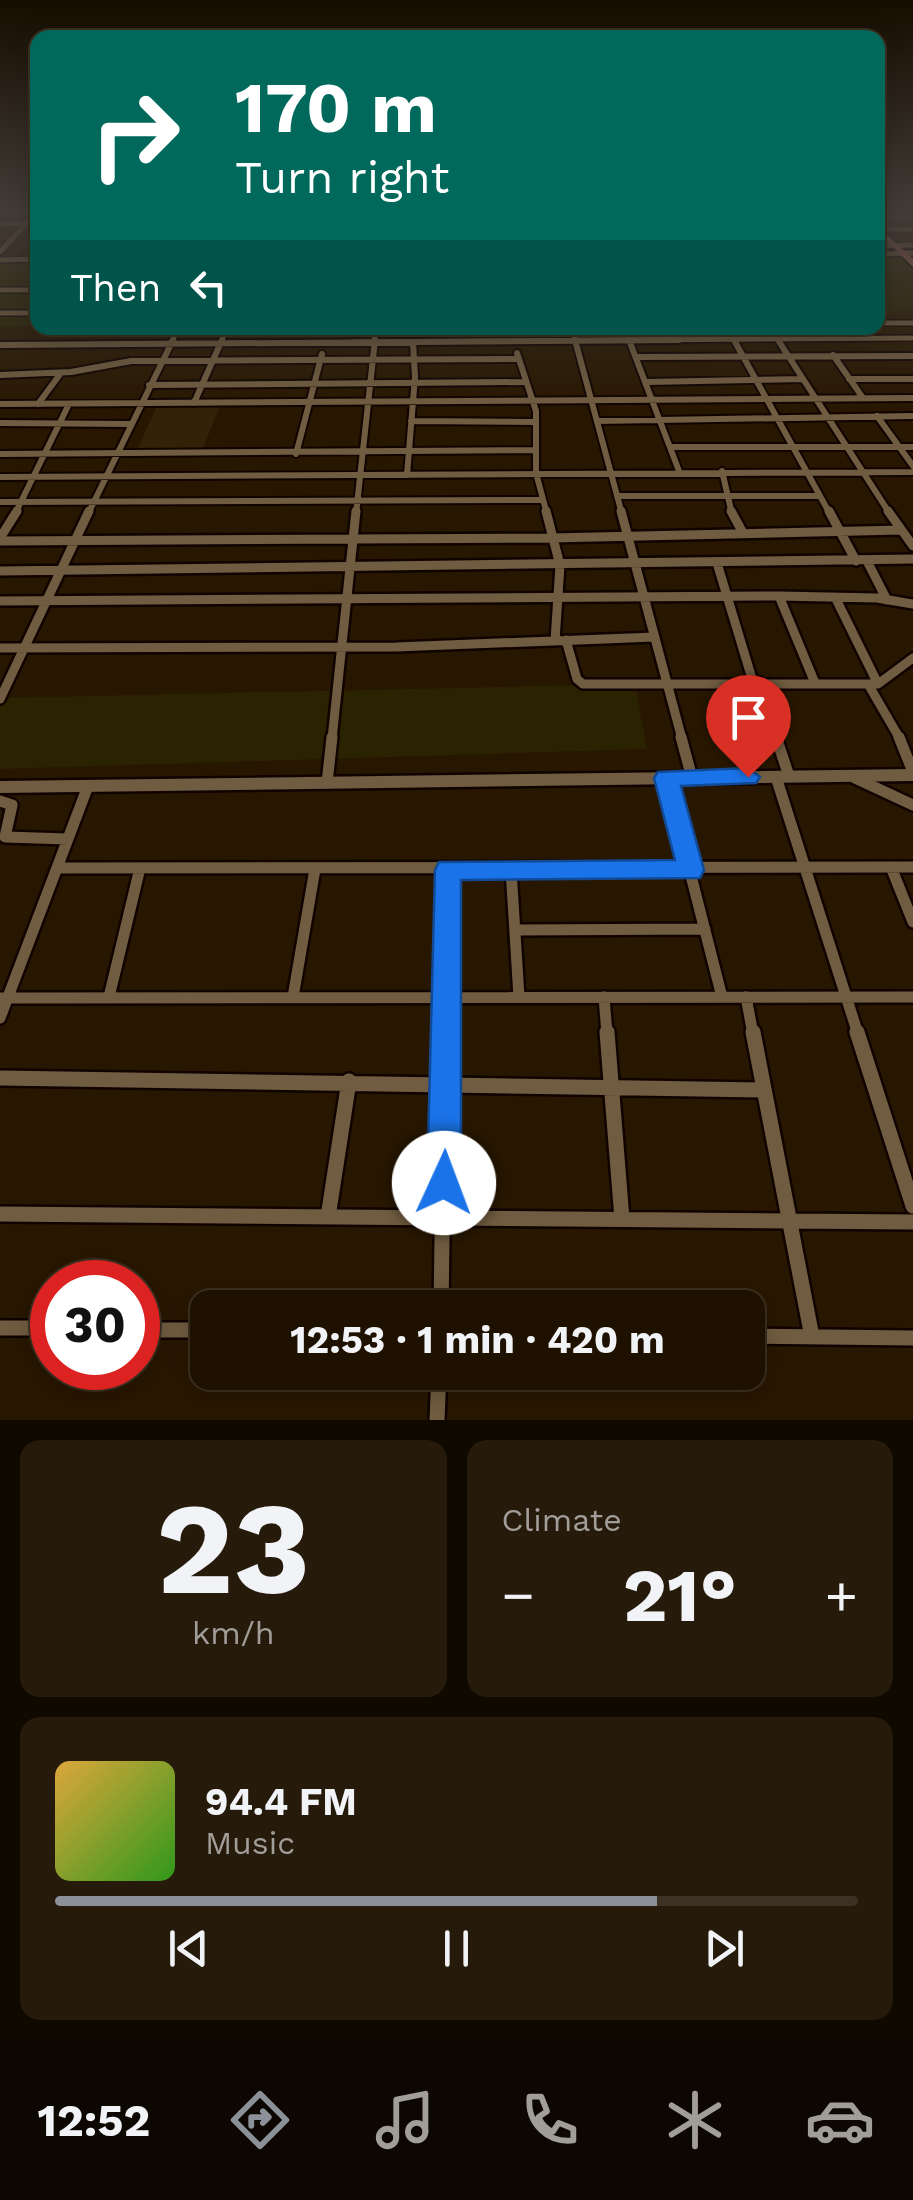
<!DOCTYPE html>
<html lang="en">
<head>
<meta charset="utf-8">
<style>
	:root { --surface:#1e1100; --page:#261a0a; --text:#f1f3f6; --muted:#a19d99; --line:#3c3122; --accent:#8c9099 }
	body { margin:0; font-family:"Work Sans",sans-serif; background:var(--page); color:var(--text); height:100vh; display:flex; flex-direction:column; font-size:38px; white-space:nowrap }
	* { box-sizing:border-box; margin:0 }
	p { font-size:32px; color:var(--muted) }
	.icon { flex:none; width:55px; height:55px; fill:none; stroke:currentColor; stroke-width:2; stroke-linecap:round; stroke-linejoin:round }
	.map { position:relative; height:1420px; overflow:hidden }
	.side { display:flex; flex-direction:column; gap:20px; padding:20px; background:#100900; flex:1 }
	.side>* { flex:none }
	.top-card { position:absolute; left:30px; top:30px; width:855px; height:305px; border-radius:20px; box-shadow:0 5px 25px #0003,0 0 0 2px var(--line); background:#00695c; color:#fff; overflow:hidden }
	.speed { position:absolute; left:30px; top:1260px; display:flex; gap:20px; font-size:50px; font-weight:700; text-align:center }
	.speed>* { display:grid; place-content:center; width:130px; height:130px; border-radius:50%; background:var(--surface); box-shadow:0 5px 25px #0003,0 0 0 2px var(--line); line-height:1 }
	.speed .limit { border:15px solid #d22; background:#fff; color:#111 }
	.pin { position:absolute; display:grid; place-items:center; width:85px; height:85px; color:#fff; margin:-102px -42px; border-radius:50% 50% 50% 0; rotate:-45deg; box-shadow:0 0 10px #0007 }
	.pin .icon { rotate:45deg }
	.me { position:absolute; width:110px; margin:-55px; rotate:2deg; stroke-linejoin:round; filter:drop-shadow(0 0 8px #0008) }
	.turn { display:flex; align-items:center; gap:35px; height:210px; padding:0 40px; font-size:45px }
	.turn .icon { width:130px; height:130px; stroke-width:2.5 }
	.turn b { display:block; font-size:70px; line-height:85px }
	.then { display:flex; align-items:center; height:95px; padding:0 40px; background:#0003; gap:20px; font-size:38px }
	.big { font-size:75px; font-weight:700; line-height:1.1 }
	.side .tile { flex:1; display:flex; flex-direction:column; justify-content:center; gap:15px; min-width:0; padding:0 35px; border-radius:20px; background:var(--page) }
	.side .dial { align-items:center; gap:0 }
	.dial b { font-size:130px; line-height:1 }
	.song { display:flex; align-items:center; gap:30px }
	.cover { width:120px; height:120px; border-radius:15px; background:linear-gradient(135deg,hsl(40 70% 55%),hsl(110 70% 35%)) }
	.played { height:10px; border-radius:5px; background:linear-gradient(90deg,var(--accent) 75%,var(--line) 75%) }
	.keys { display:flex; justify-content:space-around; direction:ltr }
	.heat { display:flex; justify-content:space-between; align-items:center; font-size:55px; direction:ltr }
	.side .tiles { flex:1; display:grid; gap:20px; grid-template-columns:1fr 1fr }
	.tile:last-child { grid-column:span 2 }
	.trip { position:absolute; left:190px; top:1290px; width:575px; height:100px; border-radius:20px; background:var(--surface); box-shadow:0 5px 25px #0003,0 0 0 2px var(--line); font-weight:700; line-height:100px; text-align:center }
	.dock { display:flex; height:160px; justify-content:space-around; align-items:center; background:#0c0700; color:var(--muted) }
	.dock .icon { width:70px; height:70px }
	.dock .active { color:var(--accent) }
	.dock b { font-size:45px; color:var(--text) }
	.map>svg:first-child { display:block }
	.built { fill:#332208 }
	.sand { fill:#2a2201 }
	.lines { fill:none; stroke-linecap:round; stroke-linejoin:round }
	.street-far4-casing { stroke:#100300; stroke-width:8 }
	.street-far3-casing { stroke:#100300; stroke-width:10 }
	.street-far2-casing { stroke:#100300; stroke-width:14 }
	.street-far1-casing { stroke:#100300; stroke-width:16 }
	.street-casing { stroke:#100300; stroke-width:20 }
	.secondary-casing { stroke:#100300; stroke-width:5 }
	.primary-casing { stroke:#100300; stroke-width:4 }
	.street-far4 { stroke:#705c40; stroke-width:5 }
	.street-far3 { stroke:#705c40; stroke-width:6 }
	.street-far2 { stroke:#705c40; stroke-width:9 }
	.street-far1 { stroke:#705c40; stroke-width:11 }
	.street { stroke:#705c40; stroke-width:15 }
	.secondary { fill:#705c40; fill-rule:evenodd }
	.primary { fill:#a56156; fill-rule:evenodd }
	.route { fill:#1a73e8; stroke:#114b97; stroke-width:2.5 }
</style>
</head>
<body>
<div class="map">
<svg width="913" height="1420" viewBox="0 0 913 1420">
	<rect width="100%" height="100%" fill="#281700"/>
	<!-- built -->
	<path class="built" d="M221 404 202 450H137L157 406Z"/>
	<!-- sand -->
	<path class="sand" d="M878 231 913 264V308L885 315 878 312Z
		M37 261V326H0V262Z
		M635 684 647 749 0 769V698Z"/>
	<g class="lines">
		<!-- street-far4 casing -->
		<g class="street-far4-casing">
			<path id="street-far4" d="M0 214H33
				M878 218H913
				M0 224 38 223
				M879 229H913
				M878 246 913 245
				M0 252 38 211
				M878 254 913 253
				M0 260 38 259
				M0 290H38
				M0 313H38
				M878 323H913
				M572 328 576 342
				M771 328 780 342
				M734 339 736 342
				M171 342 180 328
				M221 342 227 328
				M353 342 913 338
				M374 342 376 328"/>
		</g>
		<!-- street-far3 casing -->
		<g class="street-far3-casing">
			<path id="street-far3" d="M575 340 622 514
				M629 340 679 471
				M734 340 830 514
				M778 340 890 514
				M0 345 679 340
				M517 353 536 411V473L547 514
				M833 355 863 398
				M637 357 913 356
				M0 375 71 372 131 361 518 359
				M849 379H913
				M646 382 803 379
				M149 385 524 382
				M194 403 222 340
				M0 404 913 398
				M38 404 61 373
				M877 416 913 466
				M411 421 535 422
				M597 421 913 416
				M0 423 130 424
				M671 447H913
				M0 454 534 450
				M296 454 322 354
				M722 471 732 514
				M407 475 415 377 413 342
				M0 477 913 472
				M617 496H818
				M0 502 541 500
				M15 514 69 404
				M88 514 173 340
				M356 514 375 340"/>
		</g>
		<!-- street-far2 casing -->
		<g class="street-far2-casing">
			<path id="street-far2" d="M546 511 560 565 555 641
				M621 511 682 739
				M731 511 743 533
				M829 511 856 561
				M888 511 913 546
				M0 538 17 511
				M0 541 551 538 901 530
				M867 561 887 600
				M717 563 753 682
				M0 571 913 559
				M779 596 815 683
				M835 597 878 684
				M0 601 779 596 877 598 913 604
				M566 640 577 679 583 684H878L913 658
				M0 648 396 647 655 637
				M759 682 777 739
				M868 684 900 739
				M0 699 89 511
				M332 739 356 511"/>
		</g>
		<!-- street-far1 casing -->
		<g class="street-far1-casing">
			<path id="street-far1" d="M681 737 692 778
				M776 737 789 776
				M899 737 913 772
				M776 777 858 1034
				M666 778 722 997
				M855 778 913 805
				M327 783 332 737
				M0 801 12 805 5 837 68 839
				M891 867 913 922
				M57 868 913 867
				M511 870 519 997
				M517 930 705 929
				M109 997 140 868
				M293 997 315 869
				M604 997 607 1034
				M746 997 753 1034
				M0 998 913 997
				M0 1018 88 786
				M445 1034 448 870"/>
		</g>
		<!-- street casing -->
		<g class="street-casing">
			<path id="street" d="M607 1032 622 1219
				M753 1032 812 1337
				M857 1032 913 1206
				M0 1078 762 1090
				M0 1214 913 1222
				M328 1217 349 1081
				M441 1308 445 1032
				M0 1328H52
				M138 1330H208
				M748 1336 913 1338
				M437 1420 439 1372"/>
		</g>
		<!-- secondary casing -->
		<g class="secondary-casing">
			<path id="secondary" d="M913 769V781L0 793V781Z"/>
		</g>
		<!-- primary casing -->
		<g class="primary-casing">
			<path id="primary" d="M878 226 913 259V267L878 232Z"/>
		</g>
		<!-- street-far4 -->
		<use href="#street-far4" class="street-far4"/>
		<!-- street-far3 -->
		<use href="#street-far3" class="street-far3"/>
		<!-- street-far2 -->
		<use href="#street-far2" class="street-far2"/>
		<!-- street-far1 -->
		<use href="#street-far1" class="street-far1"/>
		<!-- street -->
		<use href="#street" class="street"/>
		<!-- secondary -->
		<use href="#secondary" class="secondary"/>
		<!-- primary -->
		<use href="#primary" class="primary"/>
	</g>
	<!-- sky -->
	<linearGradient id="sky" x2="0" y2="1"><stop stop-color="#160d00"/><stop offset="0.51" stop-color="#423c37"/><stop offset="1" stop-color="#423c37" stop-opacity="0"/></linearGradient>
	<rect width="913" height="409" fill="url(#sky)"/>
	<!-- route -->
	<path class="route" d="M748 768 760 777 756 783 681 786 704 870 700 878 461 880V1183L456 1195 444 1200 432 1195 427 1183 435 870 439 862 675 860 654 778 658 772Z"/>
</svg>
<div class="speed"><div class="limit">30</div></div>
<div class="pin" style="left:748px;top:777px;background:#d93025"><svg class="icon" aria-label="arrive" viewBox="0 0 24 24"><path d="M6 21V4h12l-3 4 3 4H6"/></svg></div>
<svg class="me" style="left:444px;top:1183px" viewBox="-20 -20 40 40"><circle r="19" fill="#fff"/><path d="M0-13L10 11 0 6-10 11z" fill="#1a73e8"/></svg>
<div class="trip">12:53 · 1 min · 420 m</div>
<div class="top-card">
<div class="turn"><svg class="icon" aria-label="right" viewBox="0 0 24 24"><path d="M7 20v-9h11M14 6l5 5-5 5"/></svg><div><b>170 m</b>Turn right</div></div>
<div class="then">Then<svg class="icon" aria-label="left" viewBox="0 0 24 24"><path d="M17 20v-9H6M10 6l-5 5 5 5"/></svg></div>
</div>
</div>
<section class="side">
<div class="tiles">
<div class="tile dial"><b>23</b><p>km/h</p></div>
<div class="tile"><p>Climate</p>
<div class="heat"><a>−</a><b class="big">21°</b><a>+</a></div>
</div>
<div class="tile">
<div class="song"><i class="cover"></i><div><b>94.4 FM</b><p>Music</p></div></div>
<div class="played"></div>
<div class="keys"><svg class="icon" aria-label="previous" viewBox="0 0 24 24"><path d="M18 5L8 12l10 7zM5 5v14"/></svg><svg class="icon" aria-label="pause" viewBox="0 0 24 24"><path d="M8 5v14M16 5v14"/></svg><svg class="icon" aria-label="next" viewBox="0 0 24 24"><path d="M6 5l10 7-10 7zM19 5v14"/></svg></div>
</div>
</div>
</section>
<nav class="dock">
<b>12:52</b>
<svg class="icon active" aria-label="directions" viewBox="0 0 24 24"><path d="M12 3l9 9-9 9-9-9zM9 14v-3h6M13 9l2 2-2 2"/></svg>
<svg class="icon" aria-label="music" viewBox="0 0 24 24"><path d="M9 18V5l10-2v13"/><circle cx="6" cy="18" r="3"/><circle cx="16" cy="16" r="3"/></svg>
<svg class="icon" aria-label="phone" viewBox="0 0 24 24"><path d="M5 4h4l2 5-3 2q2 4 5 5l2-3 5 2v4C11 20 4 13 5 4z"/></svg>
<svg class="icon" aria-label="climate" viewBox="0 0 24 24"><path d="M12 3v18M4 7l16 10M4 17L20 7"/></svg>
<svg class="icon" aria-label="car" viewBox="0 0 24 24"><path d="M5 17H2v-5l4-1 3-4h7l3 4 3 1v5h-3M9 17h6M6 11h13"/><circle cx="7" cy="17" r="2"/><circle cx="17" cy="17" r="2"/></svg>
</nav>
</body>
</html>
